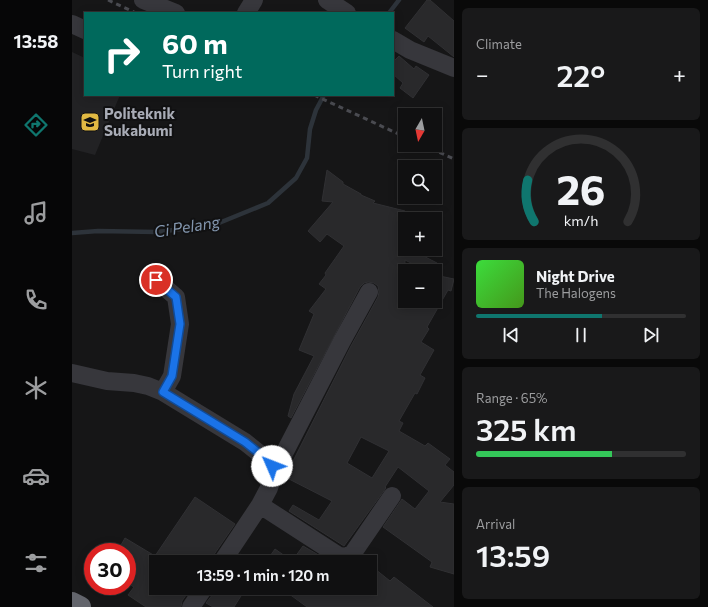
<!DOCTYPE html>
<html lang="en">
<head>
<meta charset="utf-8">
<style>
	:root { --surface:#101011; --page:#19191a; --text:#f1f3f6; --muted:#9c9d9f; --line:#303031; --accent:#0f766e }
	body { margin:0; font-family:Commissioner,sans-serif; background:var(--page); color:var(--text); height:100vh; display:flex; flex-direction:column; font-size:15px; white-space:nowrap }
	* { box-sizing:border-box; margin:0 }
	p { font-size:13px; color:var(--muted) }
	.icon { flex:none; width:22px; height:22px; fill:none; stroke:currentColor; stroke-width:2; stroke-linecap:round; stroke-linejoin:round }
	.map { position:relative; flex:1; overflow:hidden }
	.details { display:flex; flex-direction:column; gap:8px; padding:8px; background:#090909; width:254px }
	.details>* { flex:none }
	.hud { position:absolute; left:12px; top:12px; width:310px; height:84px; border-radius:0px; box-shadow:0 2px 10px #0003,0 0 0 1px var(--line); background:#00695c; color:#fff; overflow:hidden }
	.needle { width:26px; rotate:189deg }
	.tools { position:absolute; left:326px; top:108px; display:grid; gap:8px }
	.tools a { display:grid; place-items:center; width:44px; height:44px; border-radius:0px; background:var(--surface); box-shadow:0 2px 10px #0003,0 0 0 1px var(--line); font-size:20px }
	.speed { position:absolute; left:12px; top:543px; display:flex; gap:8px; font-size:20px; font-weight:700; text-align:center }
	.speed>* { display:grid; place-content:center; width:52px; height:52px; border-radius:50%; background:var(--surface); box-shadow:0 2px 10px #0003,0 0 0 1px var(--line); line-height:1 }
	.speed .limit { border:6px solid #d22; background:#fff; color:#111 }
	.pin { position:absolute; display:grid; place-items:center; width:34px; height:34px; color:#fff; margin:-17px; border:2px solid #fff; border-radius:50%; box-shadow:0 1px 4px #0007 }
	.me { position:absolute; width:44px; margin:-22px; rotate:314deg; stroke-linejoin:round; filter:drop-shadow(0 0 3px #0008) }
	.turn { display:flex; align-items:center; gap:14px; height:84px; padding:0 12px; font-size:18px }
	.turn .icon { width:52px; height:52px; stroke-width:2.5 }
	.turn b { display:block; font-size:28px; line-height:34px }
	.big { font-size:30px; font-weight:600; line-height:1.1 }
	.details .card { flex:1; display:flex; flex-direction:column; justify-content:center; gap:6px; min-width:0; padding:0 14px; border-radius:6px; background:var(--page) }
	.details .dial { align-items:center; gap:0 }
	.dial svg { height:104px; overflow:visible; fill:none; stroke:var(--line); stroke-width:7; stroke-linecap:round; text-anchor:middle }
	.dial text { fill:var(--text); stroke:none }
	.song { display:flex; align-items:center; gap:12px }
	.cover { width:48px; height:48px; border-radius:6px; background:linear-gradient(135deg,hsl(120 70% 55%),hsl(100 70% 35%)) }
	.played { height:4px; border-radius:2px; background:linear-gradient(90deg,var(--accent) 60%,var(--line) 60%) }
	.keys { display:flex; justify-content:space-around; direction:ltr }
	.heat { display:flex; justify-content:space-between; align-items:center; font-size:22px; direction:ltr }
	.charge { height:6px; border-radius:3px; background:linear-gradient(90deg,#34c759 65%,var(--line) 0) }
	.trip { position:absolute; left:77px; top:555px; width:228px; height:40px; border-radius:0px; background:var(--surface); box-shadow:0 2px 10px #0003,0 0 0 1px var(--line); font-weight:600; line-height:40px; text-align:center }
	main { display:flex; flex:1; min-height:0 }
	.tabs { display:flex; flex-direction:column; width:72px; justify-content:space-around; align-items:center; background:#060607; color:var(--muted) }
	.tabs .icon { width:28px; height:28px }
	.tabs .current { color:var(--accent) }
	.tabs b { font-size:18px; color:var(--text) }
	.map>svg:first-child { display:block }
	.built { fill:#222224 }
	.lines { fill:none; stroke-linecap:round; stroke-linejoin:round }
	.stream { stroke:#2d333a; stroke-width:4.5 }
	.building { fill:#29292b; stroke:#303033; fill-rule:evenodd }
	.minor { stroke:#37373c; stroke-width:18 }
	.highway { stroke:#63656c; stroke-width:22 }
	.rail { stroke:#4a4b51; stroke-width:3; stroke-dasharray:5 4; stroke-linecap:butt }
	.route-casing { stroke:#114b97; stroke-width:10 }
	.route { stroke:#1a73e8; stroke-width:7 }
	.labels { text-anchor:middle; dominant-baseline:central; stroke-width:4; stroke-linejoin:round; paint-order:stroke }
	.poi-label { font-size:15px; font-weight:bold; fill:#a9acb6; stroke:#111112; text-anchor:start }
	.water-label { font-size:16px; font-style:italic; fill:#8396ae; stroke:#111112 }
</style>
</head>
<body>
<main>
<nav class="tabs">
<b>13:58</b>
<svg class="icon current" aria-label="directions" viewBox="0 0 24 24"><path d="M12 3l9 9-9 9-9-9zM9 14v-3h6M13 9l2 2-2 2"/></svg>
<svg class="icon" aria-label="music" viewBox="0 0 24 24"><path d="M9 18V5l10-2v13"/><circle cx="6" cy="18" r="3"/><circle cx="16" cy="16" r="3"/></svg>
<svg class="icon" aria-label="phone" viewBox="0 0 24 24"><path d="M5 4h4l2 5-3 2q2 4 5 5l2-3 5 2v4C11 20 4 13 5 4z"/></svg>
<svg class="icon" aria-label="climate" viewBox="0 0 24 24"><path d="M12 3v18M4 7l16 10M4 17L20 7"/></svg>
<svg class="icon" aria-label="car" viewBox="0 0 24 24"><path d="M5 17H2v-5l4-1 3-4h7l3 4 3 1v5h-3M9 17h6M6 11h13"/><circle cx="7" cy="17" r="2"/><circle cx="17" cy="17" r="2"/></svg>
<svg class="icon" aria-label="filters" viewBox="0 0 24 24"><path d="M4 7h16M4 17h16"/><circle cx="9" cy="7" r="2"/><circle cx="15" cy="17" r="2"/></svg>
</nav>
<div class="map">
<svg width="382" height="607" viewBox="0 0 382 607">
	<rect width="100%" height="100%" fill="#161617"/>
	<!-- built -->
	<path class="built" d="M0 52 13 58V95H48L23 155 0 149Z"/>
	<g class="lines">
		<!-- stream -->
		<path class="stream" d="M317 13 327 0
			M0 233 26 231 85 232 142 225 196 203 224 178 235 158 238 129 244 110 252 95"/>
	</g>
	<!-- building -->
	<path class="building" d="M355 0H358L382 21V57L356 36 352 42 333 28Z
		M327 56 342 69 344 66 357 75 341 98 328 88 331 83 321 74V62Z
		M255 170 271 182V184L289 194V195L303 201 301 203 333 211V249H338L365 263 361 271H355L333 260V301H363V275L382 279 379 291 376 290 355 327 357 329 349 342 362 350 348 375 353 378 345 394 343 393 327 421 331 423 327 431 353 446 356 443 378 459 373 465 382 472V485L368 502 382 504V574L358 567 360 562 311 527 330 499 343 509 357 491 326 467 313 487 314 488 272 546 217 511 221 505 247 520 260 501 213 477 279 346 306 297 307 292 306 286 302 283 296 282 292 283 288 287 219 418 216 416 222 394 242 356 227 350 242 314 237 311 254 289 247 284 254 275 253 273 272 246 255 234 248 242 236 231 261 202 250 201ZM289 437 317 451 300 478 275 463Z
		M123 497 163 524 141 556 140 562H84V588H119L110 601 109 607H74L56 595 62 587 55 583V552H45L53 538 83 556Z
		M231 546 250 557 246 562H194L203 549 220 561Z
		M168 554 181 562H163Z
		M298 565 318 581 322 577 361 607H235L209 588H298Z
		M142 588H174L162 607H141L134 603 141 594Z"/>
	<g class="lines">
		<!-- minor -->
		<path class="minor" d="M71 0 104 13
			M255 0 275 13
			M174 13 182 0
			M0 24 13 30
			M321 40 338 50 382 68
			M84 280 104 297 108 324 100 376 91 392
			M0 373 35 381 62 383 76 386 91 392 173 442 193 458 200 466 202 473 197 488 188 505 150 562
			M202 473 270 341 297 292
			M188 505 267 556 275 557 281 553 320 496
			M119 607 132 588"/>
		<!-- highway -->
		<path class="highway" d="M0 603 8 607"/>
		<!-- rail -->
		<path class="rail" d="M36 0 64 13
			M242 95 333 137
			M351 145 382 159"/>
	</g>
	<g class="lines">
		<!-- route casing -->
		<g class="route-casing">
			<path id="route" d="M84 280 104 297 108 324 100 376 91 392 173 442 193 458 200 466"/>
		</g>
		<!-- route -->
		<use href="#route" class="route"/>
	</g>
	<!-- icons -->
	<defs>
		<g id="university-square" transform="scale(1)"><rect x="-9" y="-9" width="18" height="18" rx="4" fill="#e2ba43" stroke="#111112"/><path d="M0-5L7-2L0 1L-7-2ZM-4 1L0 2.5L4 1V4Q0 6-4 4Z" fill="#111"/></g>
	</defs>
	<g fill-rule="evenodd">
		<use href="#university-square" x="18" y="122"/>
	</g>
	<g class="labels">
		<!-- poi labels -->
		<g class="poi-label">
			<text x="32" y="113">Politeknik<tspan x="32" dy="17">Sukabumi</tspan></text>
		</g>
		<!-- water labels -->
		<g class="water-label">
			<text transform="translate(115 226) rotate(-9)">Ci Pelang</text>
		</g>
	</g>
</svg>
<div class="tools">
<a><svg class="needle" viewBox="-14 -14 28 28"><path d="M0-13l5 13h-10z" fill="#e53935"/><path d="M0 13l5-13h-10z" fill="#9c9d9f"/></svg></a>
<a><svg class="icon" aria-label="search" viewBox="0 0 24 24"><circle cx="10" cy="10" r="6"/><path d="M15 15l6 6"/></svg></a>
<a>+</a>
<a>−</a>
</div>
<div class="speed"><div class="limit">30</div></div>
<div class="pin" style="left:84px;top:280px;background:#d93025"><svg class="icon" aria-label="arrive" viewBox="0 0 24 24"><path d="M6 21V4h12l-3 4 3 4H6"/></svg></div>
<svg class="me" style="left:200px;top:466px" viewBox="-20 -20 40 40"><circle r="19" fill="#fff"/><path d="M0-13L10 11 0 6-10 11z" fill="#1a73e8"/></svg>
<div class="trip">13:59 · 1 min · 120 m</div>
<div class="hud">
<div class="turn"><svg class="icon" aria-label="right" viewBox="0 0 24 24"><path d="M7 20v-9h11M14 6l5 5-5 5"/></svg><div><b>60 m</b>Turn right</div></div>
</div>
</div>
<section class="details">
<div class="card"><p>Climate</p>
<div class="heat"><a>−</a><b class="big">22°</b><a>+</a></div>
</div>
<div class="card dial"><svg viewBox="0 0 100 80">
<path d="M14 69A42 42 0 1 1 86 69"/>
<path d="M14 69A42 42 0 0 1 9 37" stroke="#0f766e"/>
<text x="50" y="56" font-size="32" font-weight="700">26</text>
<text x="50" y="72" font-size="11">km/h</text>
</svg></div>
<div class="card">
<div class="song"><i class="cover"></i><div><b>Night Drive</b><p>The Halogens</p></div></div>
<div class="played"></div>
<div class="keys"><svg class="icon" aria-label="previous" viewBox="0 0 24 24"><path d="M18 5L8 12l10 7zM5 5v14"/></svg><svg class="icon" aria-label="pause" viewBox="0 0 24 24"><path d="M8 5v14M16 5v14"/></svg><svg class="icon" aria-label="next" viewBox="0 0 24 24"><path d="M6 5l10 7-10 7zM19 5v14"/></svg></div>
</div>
<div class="card"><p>Range · 65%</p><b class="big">325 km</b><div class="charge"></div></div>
<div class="card"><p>Arrival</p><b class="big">13:59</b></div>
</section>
</main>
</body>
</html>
